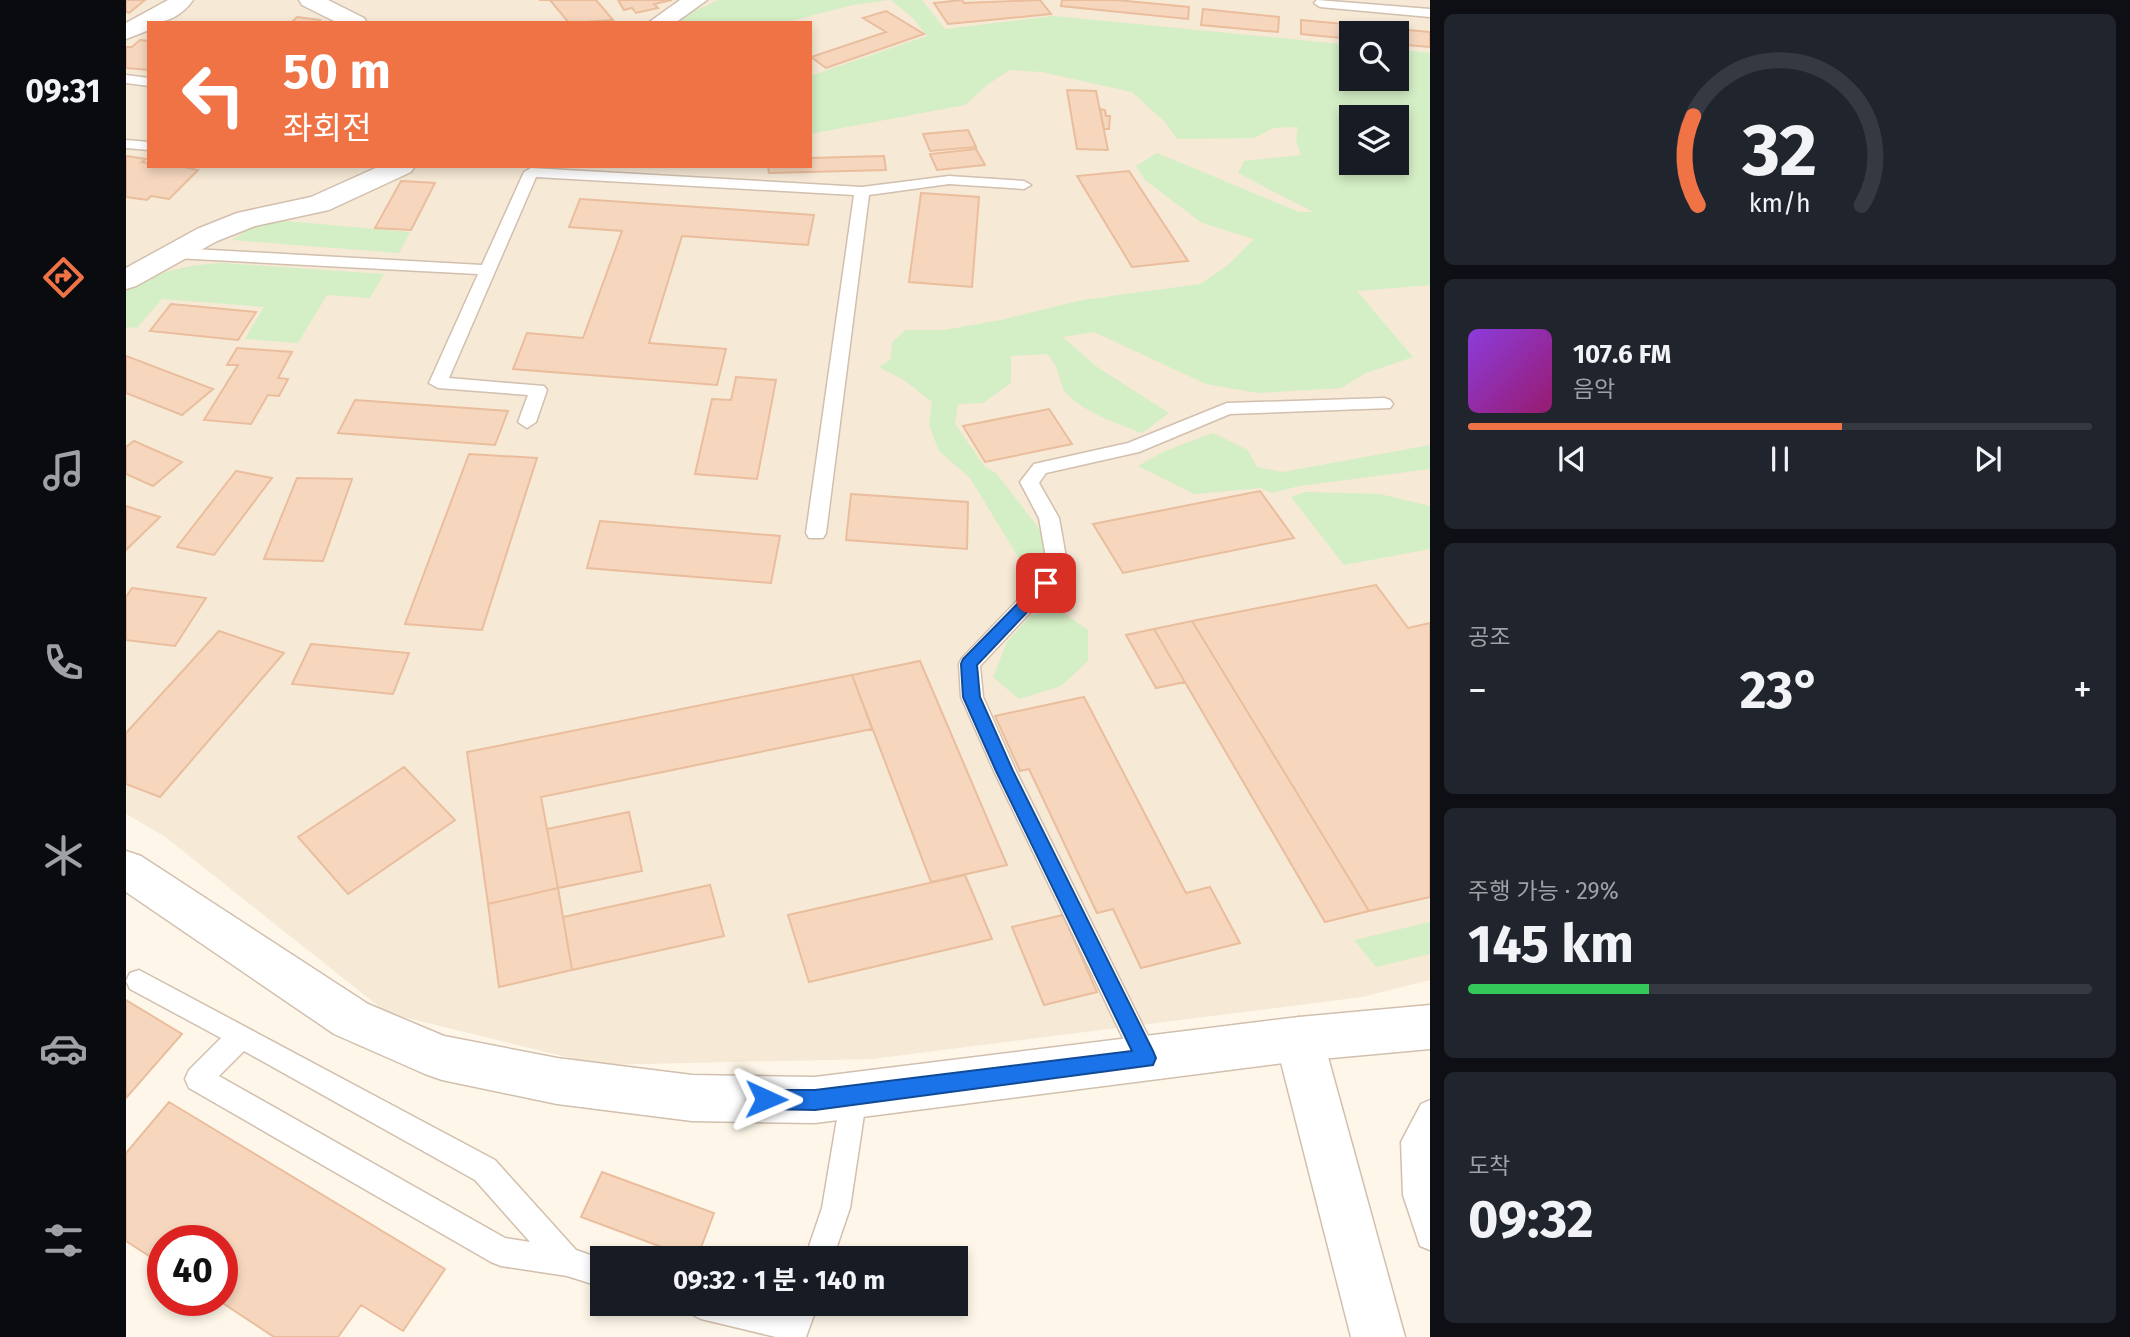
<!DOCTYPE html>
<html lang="ko">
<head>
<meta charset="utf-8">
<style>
	:root { --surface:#171b24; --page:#20242c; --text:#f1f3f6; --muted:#9ea1a6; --line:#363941; --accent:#f07346 }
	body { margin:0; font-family:"Fira Sans","Noto Sans KR",sans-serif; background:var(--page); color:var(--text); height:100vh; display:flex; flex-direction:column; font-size:26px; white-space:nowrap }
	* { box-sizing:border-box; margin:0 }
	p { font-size:23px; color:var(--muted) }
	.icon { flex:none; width:38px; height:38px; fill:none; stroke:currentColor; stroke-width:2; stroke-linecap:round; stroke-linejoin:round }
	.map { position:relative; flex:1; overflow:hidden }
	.details { display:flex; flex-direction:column; gap:14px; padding:14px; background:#0d0f14; width:700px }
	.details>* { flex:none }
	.guide { position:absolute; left:21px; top:21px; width:665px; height:147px; border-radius:0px; box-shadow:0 4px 10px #0003; background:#f07346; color:#fff; overflow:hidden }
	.buttons { position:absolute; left:1213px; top:21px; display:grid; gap:14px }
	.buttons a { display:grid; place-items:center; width:70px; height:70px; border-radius:0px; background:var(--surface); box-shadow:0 4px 10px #0003; font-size:35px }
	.speed { position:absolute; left:21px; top:1225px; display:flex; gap:14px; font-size:35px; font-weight:700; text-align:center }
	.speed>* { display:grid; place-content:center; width:91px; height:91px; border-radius:50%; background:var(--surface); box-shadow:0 4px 10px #0003; line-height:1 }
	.speed .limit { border:10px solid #d22; background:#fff; color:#111 }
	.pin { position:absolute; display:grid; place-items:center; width:60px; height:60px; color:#fff; margin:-30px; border-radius:14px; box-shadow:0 4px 10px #0006 }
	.me { position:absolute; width:77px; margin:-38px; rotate:91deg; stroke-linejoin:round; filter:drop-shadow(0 0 5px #0008) }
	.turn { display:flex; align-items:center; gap:24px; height:147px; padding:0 21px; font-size:32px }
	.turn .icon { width:91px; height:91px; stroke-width:2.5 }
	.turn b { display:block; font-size:49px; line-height:60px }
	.big { font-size:52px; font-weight:700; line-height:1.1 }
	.details .card { flex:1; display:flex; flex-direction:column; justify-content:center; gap:10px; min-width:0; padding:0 24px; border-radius:10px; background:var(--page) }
	.details .dial { align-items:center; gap:0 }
	.dial svg { height:182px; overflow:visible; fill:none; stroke:var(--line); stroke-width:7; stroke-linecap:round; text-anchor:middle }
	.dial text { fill:var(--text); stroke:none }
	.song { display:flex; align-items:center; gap:21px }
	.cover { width:84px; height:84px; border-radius:10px; background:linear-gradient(135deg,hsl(270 70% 55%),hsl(320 70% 35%)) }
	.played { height:7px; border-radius:4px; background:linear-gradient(90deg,var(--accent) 60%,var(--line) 60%) }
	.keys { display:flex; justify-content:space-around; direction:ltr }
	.heat { display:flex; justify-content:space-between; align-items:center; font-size:38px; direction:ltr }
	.charge { height:10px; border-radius:5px; background:linear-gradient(90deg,#34c759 29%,var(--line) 0) }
	.trip { position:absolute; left:464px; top:1246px; width:378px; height:70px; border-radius:0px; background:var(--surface); box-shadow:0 4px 10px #0003; font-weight:700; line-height:70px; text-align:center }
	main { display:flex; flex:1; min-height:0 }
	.dock { display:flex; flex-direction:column; width:126px; justify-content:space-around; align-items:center; background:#090b0e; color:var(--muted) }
	.dock .icon { width:49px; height:49px }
	.dock .selected { color:var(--accent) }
	.dock b { font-size:32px; color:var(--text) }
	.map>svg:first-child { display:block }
	.residential { fill:#f6e9d6; fill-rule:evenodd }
	.green { fill:#d4eec5; fill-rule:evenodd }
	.building { fill:#f6d7be; stroke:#eabd9d; stroke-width:2 }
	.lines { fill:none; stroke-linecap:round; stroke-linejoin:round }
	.service-casing { stroke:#d2bfad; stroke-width:3 }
	.minor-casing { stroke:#d2bfad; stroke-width:3 }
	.tertiary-casing { stroke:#d2bfad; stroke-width:3 }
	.service { fill:#fff; fill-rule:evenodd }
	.minor { fill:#fff; fill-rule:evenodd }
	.tertiary { fill:#fff; fill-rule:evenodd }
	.route { fill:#1a73e8; stroke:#114b97; stroke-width:2 }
</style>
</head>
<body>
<main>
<nav class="dock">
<b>09:31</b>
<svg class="icon selected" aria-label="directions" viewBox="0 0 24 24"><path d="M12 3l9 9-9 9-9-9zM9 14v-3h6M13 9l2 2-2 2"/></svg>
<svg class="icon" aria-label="music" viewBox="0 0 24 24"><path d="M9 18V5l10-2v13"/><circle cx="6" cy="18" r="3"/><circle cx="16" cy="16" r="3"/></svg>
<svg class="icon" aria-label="phone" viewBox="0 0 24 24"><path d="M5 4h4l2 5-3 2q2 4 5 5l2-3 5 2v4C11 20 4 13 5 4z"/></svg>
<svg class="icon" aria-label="climate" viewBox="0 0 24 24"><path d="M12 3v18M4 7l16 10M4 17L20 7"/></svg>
<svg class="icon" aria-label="car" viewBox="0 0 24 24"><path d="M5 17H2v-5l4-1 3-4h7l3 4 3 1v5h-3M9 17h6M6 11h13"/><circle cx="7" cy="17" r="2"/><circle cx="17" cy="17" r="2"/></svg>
<svg class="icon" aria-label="filters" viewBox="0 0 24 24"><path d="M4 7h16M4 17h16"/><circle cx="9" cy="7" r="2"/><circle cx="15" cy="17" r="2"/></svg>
</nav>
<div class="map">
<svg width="1304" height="1337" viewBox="0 0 1304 1337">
	<rect width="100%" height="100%" fill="#fef7e9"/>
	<!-- residential -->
	<path class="residential" d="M0 0H1304V980L1236 997 746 1059 473 1065 261 1013 38 836 0 814ZM23 23H684V166H23ZM1225 33H1270V79H1225ZM1225 117H1270V163H1225Z"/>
	<!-- green -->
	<path class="green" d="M593 0H763L727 5 657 23H551L568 11Z
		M765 0H796L819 29 928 16 1225 45V79H1270L1271 49 1304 53V285L1231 291 1287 357 1240 373 1215 388 1132 393 1080 384 968 332 937 337 971 367 1043 413 1016 433C991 423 961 414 941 394 932 385 936 369 921 354L885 356V383L857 403 832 404 829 424 859 467 870 473 912 527 924 557 900 570 844 478 813 451 803 425 806 402 778 380 753 367 765 359 766 342 780 330H818L875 320 956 300 1074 284 1101 266 1128 239 1076 223 1019 180 1010 166 1031 153 1173 212H1187L1112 173 1118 161 1175 155 1170 140 1172 127 1147 128 1128 138 1051 139 1039 122 1006 92 916 72 884 70 861 85 839 105 684 134V76L801 36 787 18ZM1225 117H1270V163H1225Z
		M148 220 284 232 273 253 106 240 125 227Z
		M95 263 258 274 244 298 201 295 172 343 119 339 138 307 36 299 11 328 0 327V290C33 272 58 265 95 263Z
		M1087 433 1122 450 1131 467 1157 472 1304 445V469L1173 486 1146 493 1135 488 1068 494 1012 466 1039 451Z
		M1179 492 1254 494 1304 506V549L1218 565 1165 497Z
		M932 609 962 630V661L935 686 893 699 867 677 881 642 905 615Z
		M1304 922V954L1250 967 1228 940Z"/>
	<!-- building -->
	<path class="building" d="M0 0H19L3 13 0 12Z
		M413 0H470L487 20 443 23 424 0Z
		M492 0H546L528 4 532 8 510 13 506 8 498 10Z
		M836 0 838 3 914 0 925 14 822 24 808 3Z
		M936 0H990L1063 7 1062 19 935 6Z
		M1077 9 1153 17 1152 32 1075 25Z
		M760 11 798 34 700 68 685 57 760 32 737 18Z
		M171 17 194 20 191 23H165Z
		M1175 20 1304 32V47L1270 44V33H1225V39L1175 34Z
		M14 40 23 41 22 70 0 68V47H6Z
		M941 90 970 91 982 150 951 149Z
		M974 109 979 110 980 116H984L983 129H978Z
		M842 130 850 147 804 151 797 134Z
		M850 149 859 165 811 170 804 154Z
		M0 156 20 159 16 162 23 163V166H52L72 170 43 199 25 196 21 200 0 197Z
		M758 156 760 170 643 173 642 166H684V158Z
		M1003 171 1062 261 1006 267 951 176Z
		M275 181 309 183 285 230 249 228Z
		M795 193 853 197 846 287 783 282Z
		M454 199 688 215 682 245 556 236 523 343 600 349 591 385 387 369 401 333 457 338 496 231 443 227Z
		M45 304 130 312 112 340 24 331Z
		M111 348 166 352 152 378 162 379 153 396 142 395 125 424 78 420 112 365H101Z
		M0 356 87 389 56 415 0 393Z
		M610 377 650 380 631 479 569 474 586 399 605 400Z
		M229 400 382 411 369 445 212 433Z
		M923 409 946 444 859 462 837 426Z
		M8 441 56 462 27 486 0 474V447Z
		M343 454 411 458 356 630 279 624Z
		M110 471 146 478 88 555 51 547Z
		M171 478 226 479 197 561 138 559Z
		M1134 491 1168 538 997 573 967 524Z
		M725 494 842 502 841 549 720 540Z
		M0 506 34 517 0 550Z
		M474 521 654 536 645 583 461 568Z
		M1250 585 1282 628 1304 623V897L1243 911 1066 621Z
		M6 588 80 598 49 646 0 640V597Z
		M1066 621 1243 911 1199 922 1028 629Z
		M1028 629 1059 682 1030 688 1000 635Z
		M93 631 158 653 34 797 0 784V733Z
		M185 644 283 653 267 694 166 684Z
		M794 661 881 865 805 882 726 675Z
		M726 675 746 729 415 797 432 888 362 904 341 752Z
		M958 697 1060 893 1084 887 1114 943 1015 968 987 909 971 913 903 769 894 771 869 716Z
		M278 767 329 820 222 894 172 837Z
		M503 812 516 871 432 888 421 829Z
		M839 875 866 939 683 982 662 915Z
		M584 885 598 936 446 970 437 917Z
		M432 888 446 970 373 987 362 904Z
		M937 915 971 992 918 1005 886 927Z
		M0 1000 56 1034 0 1098Z
		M43 1102 319 1269 277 1331 235 1305 212 1337H148L92 1300H96V1241H37V1265L0 1241V1153Z
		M476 1172 588 1213 571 1258H565L455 1217Z"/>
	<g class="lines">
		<!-- service casing -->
		<g class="service-casing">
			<path id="service" d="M1191 0 1304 9V17L1194 7 1188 3Z
				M0 75 23 78V86L0 83Z
				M0 140 23 142V150L0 148Z
				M405 168 736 187 823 176 898 181 905 185 898 189 823 184 743 195 700 533 697 538H683L680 533 728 195 410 177 323 378 418 386 421 390 410 422 401 428 392 422 402 395 312 388 303 383 352 274 49 258 41 253 49 248 356 265 398 172Z
				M1258 398 1264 400 1267 404 1264 408 1104 414 1013 452 920 473 913 483 933 518 941 563 927 588 854 666 857 697 890 771 1033 1058 1029 1067 1020 1070 1011 1067 868 771 835 697 833 664 836 658 913 578 921 563 913 518 894 482 908 464 1002 443 1101 403Z
				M13 970 369 1160 450 1250 476 1259V1287L441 1276 375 1266 365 1262 63 1088 59 1079 63 1070 95 1038 4 989 0 981 4 973ZM118 1051 349 1180 404 1242 379 1238 93 1076Z
				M728 1082 737 1086 741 1095 724 1208 707 1258H679L696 1208 715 1095 719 1086Z
				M1304 1100V1250L1294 1246 1277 1195 1275 1142 1295 1104Z
				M560 1304H637L660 1309 662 1304H692L680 1337H650L575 1319 565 1314Z"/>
		</g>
		<!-- minor casing -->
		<g class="minor-casing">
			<path id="minor" d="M42 0H67C57 15 41 23 23 23V30L0 39V23Z
				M173 0H202L238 18 241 23H212L176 5Z
				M554 0H581L549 23H522Z
				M254 166H289L285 172 203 210 129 226 91 241 10 286 0 289V268L71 229 111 213 185 197Z
				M1173 1017 1190 1023 1197 1039 1279 1337H1225L1149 1039 1156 1023Z"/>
		</g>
		<!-- tertiary casing -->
		<g class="tertiary-casing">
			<path id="tertiary" d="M0 851 15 856 242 1004 318 1036 431 1058 566 1075 689 1077 1173 1017 1304 1005V1049L1173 1061 689 1123 566 1121 431 1104 316 1080 299 1074 208 1034 0 892Z"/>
		</g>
		<!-- service -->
		<use href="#service" class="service"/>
		<!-- minor -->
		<use href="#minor" class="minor"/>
		<!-- tertiary -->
		<use href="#tertiary" class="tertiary"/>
	</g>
	<!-- route -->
	<path class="route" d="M920 578 925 580 928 583 925 587 851 665 854 697 887 771 1027 1051 1030 1058 1027 1065 689 1110 640 1109 633 1106 630 1099 633 1092 640 1090H689L1006 1051 870 771 837 697 835 664 837 659 915 580Z"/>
</svg>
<div class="buttons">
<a><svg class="icon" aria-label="search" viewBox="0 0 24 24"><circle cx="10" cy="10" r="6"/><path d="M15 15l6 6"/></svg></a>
<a><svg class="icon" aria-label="layers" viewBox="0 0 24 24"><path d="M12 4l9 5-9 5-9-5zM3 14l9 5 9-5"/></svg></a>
</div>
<div class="speed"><div class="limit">40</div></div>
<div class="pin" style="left:920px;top:583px;background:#d93025"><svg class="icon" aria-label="arrive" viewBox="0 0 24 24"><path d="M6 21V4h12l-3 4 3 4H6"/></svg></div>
<svg class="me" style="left:640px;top:1099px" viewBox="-20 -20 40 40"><path d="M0-17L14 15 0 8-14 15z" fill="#1a73e8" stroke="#fff" stroke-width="4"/></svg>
<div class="trip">09:32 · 1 분 · 140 m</div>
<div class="guide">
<div class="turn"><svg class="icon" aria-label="left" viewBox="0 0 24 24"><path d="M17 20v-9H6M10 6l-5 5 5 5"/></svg><div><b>50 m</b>좌회전</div></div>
</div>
</div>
<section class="details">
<div class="card dial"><svg viewBox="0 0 100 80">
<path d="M14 69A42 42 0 1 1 86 69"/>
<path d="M14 69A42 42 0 0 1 12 30" stroke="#f07346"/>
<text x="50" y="56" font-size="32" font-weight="700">32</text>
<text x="50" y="72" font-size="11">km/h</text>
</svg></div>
<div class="card">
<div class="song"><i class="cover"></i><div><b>107.6 FM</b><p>음악</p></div></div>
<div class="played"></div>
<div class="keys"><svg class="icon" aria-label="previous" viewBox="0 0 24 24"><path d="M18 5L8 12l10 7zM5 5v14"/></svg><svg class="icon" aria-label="pause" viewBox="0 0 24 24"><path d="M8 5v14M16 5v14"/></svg><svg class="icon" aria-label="next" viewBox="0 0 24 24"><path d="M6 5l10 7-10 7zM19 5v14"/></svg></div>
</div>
<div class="card"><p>공조</p>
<div class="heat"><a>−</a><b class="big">23°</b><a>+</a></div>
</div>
<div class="card"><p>주행 가능 · 29%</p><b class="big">145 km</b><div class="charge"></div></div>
<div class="card"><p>도착</p><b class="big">09:32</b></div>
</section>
</main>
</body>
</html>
